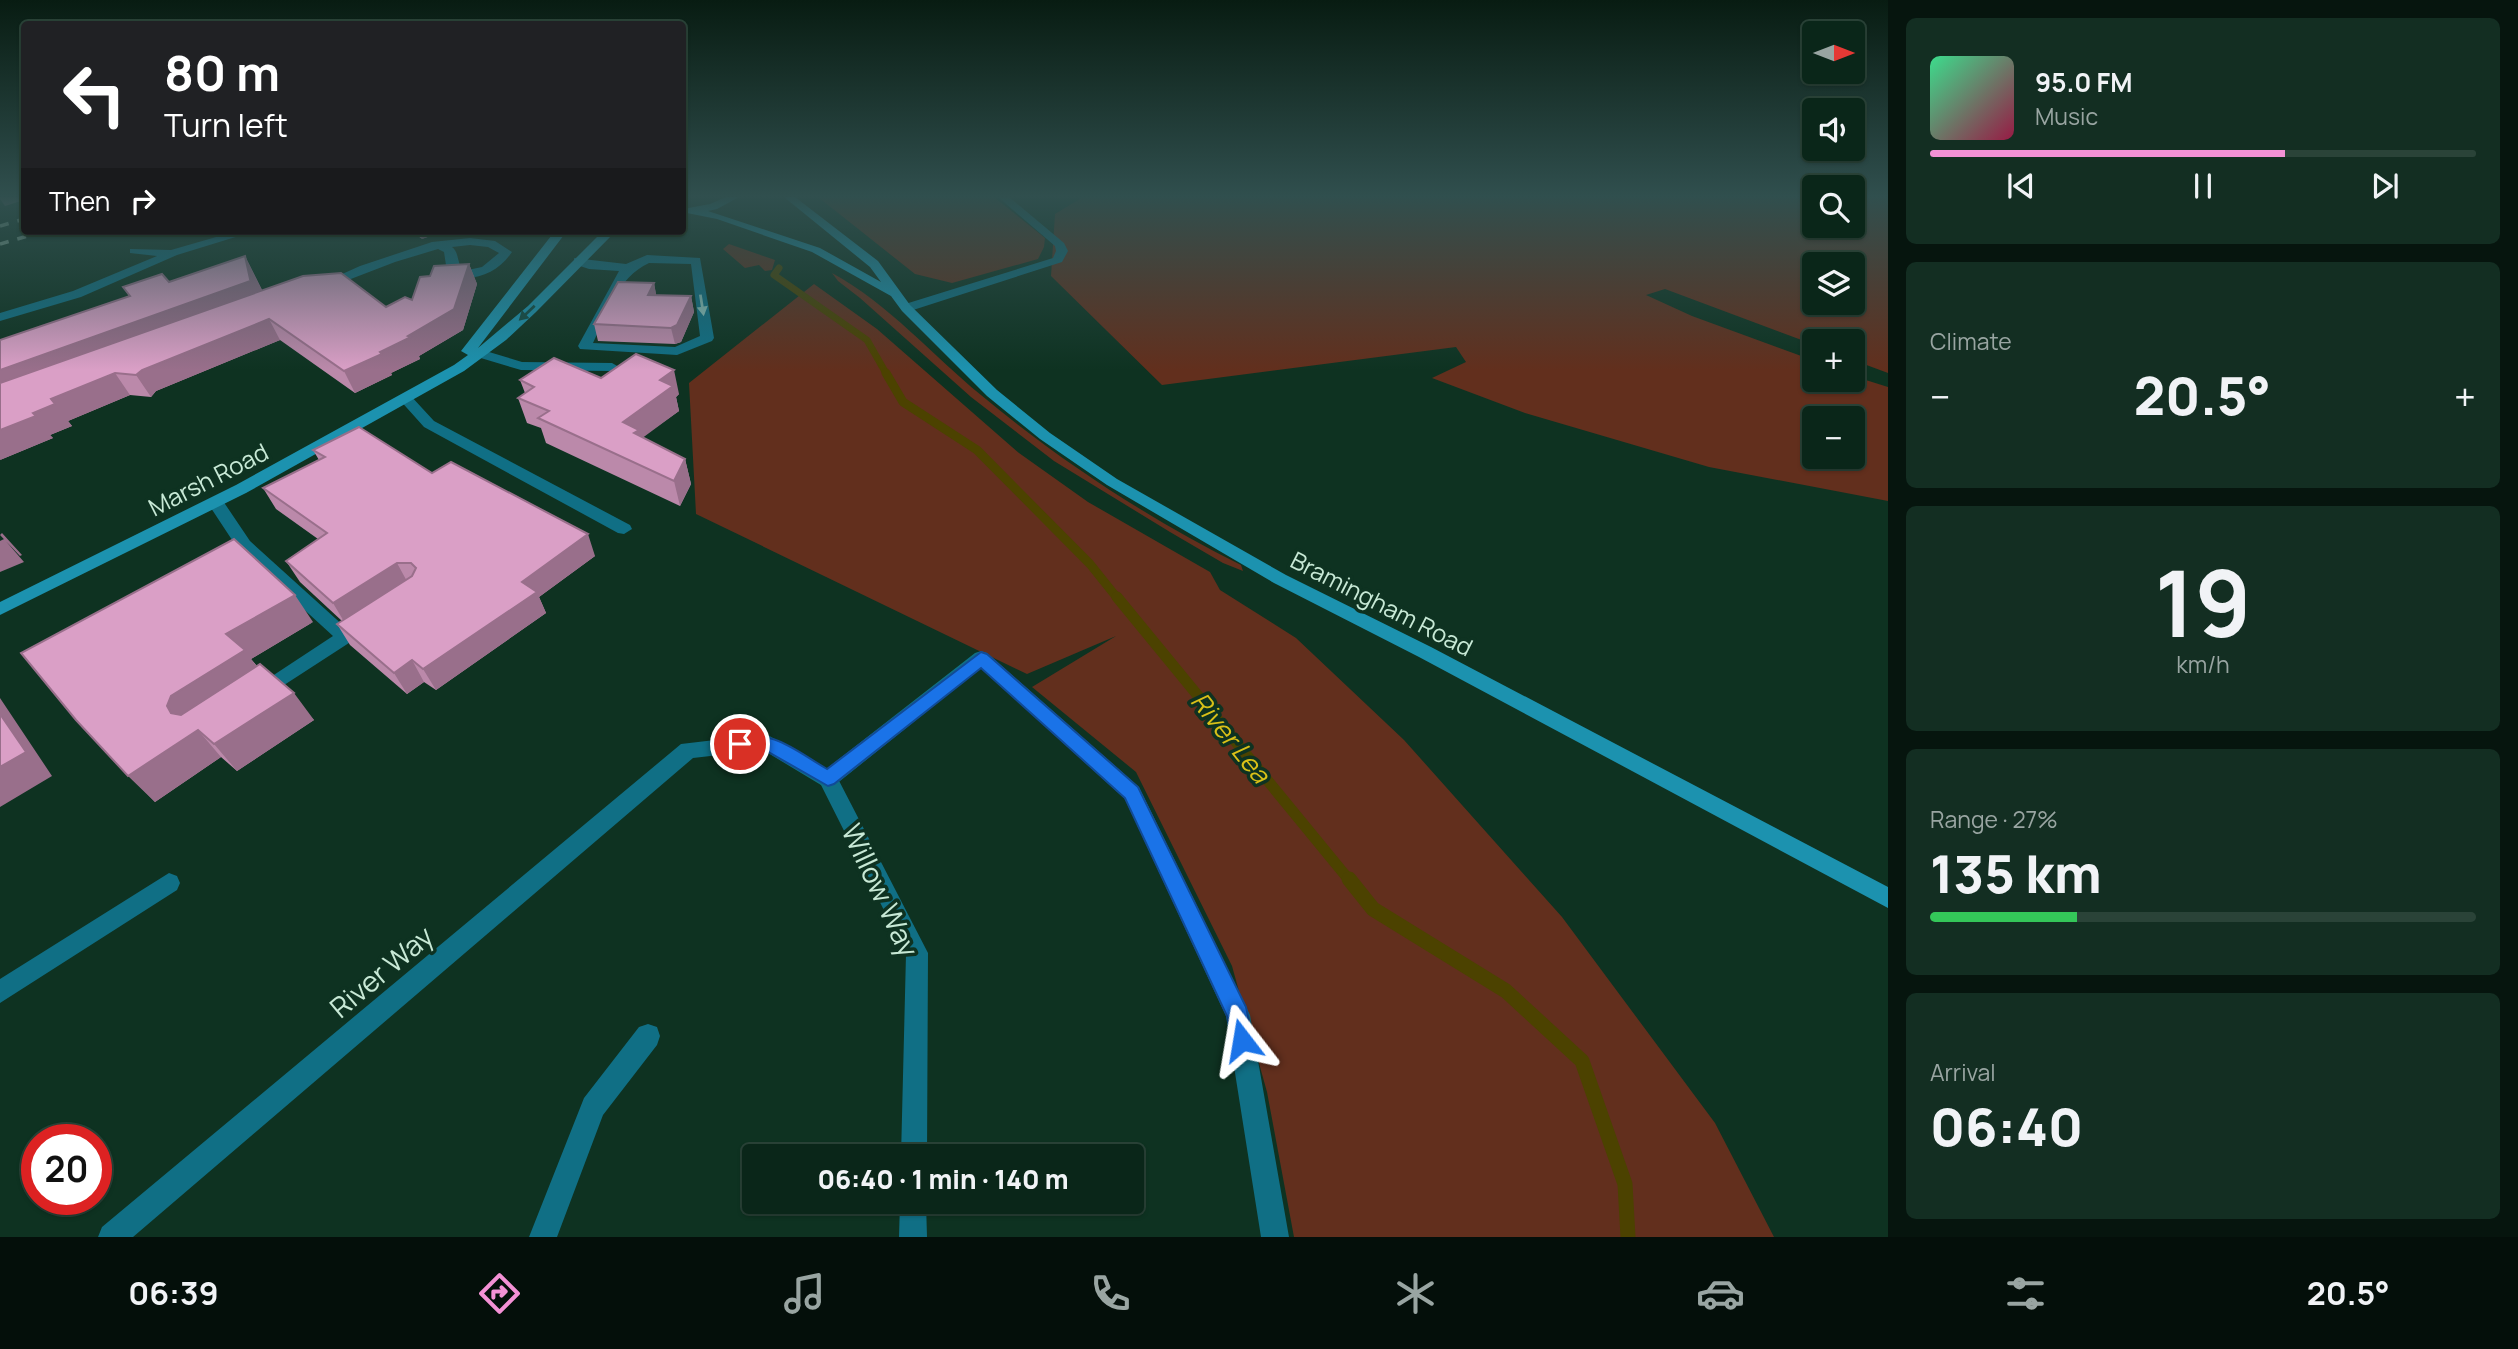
<!DOCTYPE html>
<html lang="en">
<head>
<meta charset="utf-8">
<style>
	:root { --surface:#0a2619; --page:#132e22; --text:#f1f3f6; --muted:#99a5a2; --line:#2a4338; --accent:#f391d5 }
	body { margin:0; font-family:Manrope,sans-serif; background:var(--page); color:var(--text); height:100vh; display:flex; flex-direction:column; font-size:26px; white-space:nowrap }
	* { box-sizing:border-box; margin:0 }
	p { font-size:23px; color:var(--muted) }
	.icon { flex:none; width:38px; height:38px; fill:none; stroke:currentColor; stroke-width:2; stroke-linecap:round; stroke-linejoin:round }
	.map { position:relative; flex:1; overflow:hidden }
	.panel { display:flex; flex-direction:column; gap:18px; padding:18px; background:#06150e; width:630px }
	.panel>* { flex:none }
	.banner { position:absolute; left:21px; top:21px; width:665px; height:214px; border-radius:7px; box-shadow:0 2px 5px #0004,0 0 0 2px var(--line); background:#202124; color:#fff; overflow:hidden }
	.needle { width:46px; rotate:90deg }
	.fabs { position:absolute; left:1802px; top:21px; display:grid; gap:14px }
	.fabs a { display:grid; place-items:center; width:63px; height:63px; border-radius:7px; background:var(--surface); box-shadow:0 2px 5px #0004,0 0 0 2px var(--line); font-size:35px }
	.speed { position:absolute; left:21px; top:1124px; display:flex; gap:14px; font-size:35px; font-weight:700; text-align:center }
	.speed>* { display:grid; place-content:center; width:91px; height:91px; border-radius:50%; background:var(--surface); box-shadow:0 2px 5px #0004,0 0 0 2px var(--line); line-height:1 }
	.speed .limit { border:10px solid #d22; background:#fff; color:#111 }
	.pin { position:absolute; display:grid; place-items:center; width:60px; height:60px; color:#fff; margin:-30px; border:4px solid #fff; border-radius:50%; box-shadow:0 2px 7px #0007 }
	.me { position:absolute; width:77px; margin:-38px; rotate:346deg; stroke-linejoin:round; filter:drop-shadow(0 0 5px #0008) }
	.turn { display:flex; align-items:center; gap:24px; height:147px; padding:0 28px; font-size:32px }
	.turn .icon { width:91px; height:91px; stroke-width:2.5 }
	.turn b { display:block; font-size:49px; line-height:60px }
	.then { display:flex; align-items:center; height:66px; padding:0 28px; background:#0003; gap:14px; font-size:26px }
	.big { font-size:52px; font-weight:800; line-height:1.1 }
	.panel .tile { flex:1; display:flex; flex-direction:column; justify-content:center; gap:10px; min-width:0; padding:0 24px; border-radius:10px; background:var(--page) }
	.panel .dial { align-items:center; gap:0 }
	.dial b { font-size:91px; line-height:1 }
	.song { display:flex; align-items:center; gap:21px }
	.cover { width:84px; height:84px; border-radius:10px; background:linear-gradient(135deg,hsl(150 70% 55%),hsl(340 70% 35%)) }
	.played { height:7px; border-radius:4px; background:linear-gradient(90deg,var(--accent) 65%,var(--line) 65%) }
	.keys { display:flex; justify-content:space-around; direction:ltr }
	.heat { display:flex; justify-content:space-between; align-items:center; font-size:38px; direction:ltr }
	.charge { height:10px; border-radius:5px; background:linear-gradient(90deg,#34c759 27%,var(--line) 0) }
	.trip { position:absolute; left:742px; top:1144px; width:402px; height:70px; border-radius:7px; background:var(--surface); box-shadow:0 2px 5px #0004,0 0 0 2px var(--line); font-weight:800; line-height:70px; text-align:center }
	.tab-bar { display:flex; height:112px; justify-content:space-around; align-items:center; background:#040f0a; color:var(--muted) }
	.tab-bar .icon { width:49px; height:49px }
	.tab-bar .on { color:var(--accent) }
	.tab-bar b { font-size:32px; color:var(--text) }
	main { display:flex; flex:1; min-height:0 }
	.map>svg:first-child { display:block }
	.green { fill:#622f1d; fill-rule:evenodd }
	.lines { fill:none; stroke-linecap:round; stroke-linejoin:round }
	.stream-far3 { stroke:#4c4200; stroke-width:7 }
	.stream-far2 { stroke:#4c4200; stroke-width:9 }
	.stream-far1 { stroke:#4c4200; stroke-width:11 }
	.stream { stroke:#4c4200; stroke-width:15 }
	.lane { fill:#106f85; fill-rule:evenodd }
	.street { fill:#106f85; fill-rule:evenodd }
	.secondary { fill:#1c92af; fill-rule:evenodd }
	.rail { stroke:#92b4a1; stroke-width:3.5; stroke-dasharray:9 9; stroke-linecap:butt }
	.wall { fill:#bb89aa }
	.shaded-wall { fill:#996f8b }
	.building { fill:#da9fc6; stroke:#996f8b; stroke-width:2 }
	.oneway { fill:#88beba }
	.oneway2 { fill:#124a44 }
	.route { fill:#1a73e8; stroke:#114b97; stroke-width:2 }
	.labels { text-anchor:middle; dominant-baseline:central; stroke-width:7; stroke-linejoin:round; paint-order:stroke }
	.street-label { font-size:24px; fill:#c8e9d6; stroke:#0e3221 }
	.water-label { font-size:26px; font-style:italic; fill:#d9c018; stroke:#0e3221 }
	.near-street-label { font-size:28px; fill:#c8e9d6; stroke:#0e3221 }
</style>
</head>
<body>
<main>
<div class="map">
<svg width="1888" height="1237" viewBox="0 0 1888 1237">
	<rect width="100%" height="100%" fill="#0e3221"/>
	<!-- green -->
	<path class="green" d="M818 197H994L1045 238 1044 247 1038 259 952 283 915 274Z
		M1083 197H1815V226H1853V197H1888V373L1853 360V341H1815V345L1665 289 1646 295 1692 316 1815 361V380H1853V376L1888 387V501L1709 467 1525 413 1432 378 1466 362 1456 347 1162 385 1051 276 1055 214ZM1815 264H1853V303H1815ZM1815 418H1853V457H1815Z
		M729 244 775 260 772 270 765 271 759 265 745 268 723 249Z
		M832 273C889 304 932 355 981 395 1060 461 1149 519 1241 565L1243 571 1223 563 1170 532 1054 461 971 397 860 298 838 281Z
		M814 284 877 329 1019 453 1088 502 1210 572 1220 590 1296 638 1404 740 1562 917 1715 1123 1774 1237H1294L1267 1092 1232 966 1136 772 1032 687 1116 636 1027 674 696 514 689 383Z"/>
	<g class="lines">
		<!-- stream-far3 -->
		<path class="stream-far3" d="M779 268 774 275 867 340 887 375"/>
		<!-- stream-far2 -->
		<path class="stream-far2" d="M886 373 903 402 977 450 1090 564 1118 599"/>
		<!-- stream-far1 -->
		<path class="stream-far1" d="M1117 597 1350 881"/>
		<!-- stream -->
		<path class="stream" d="M1349 879 1373 909 1506 991 1582 1061 1625 1184 1628 1237"/>
		<!-- lane -->
		<path class="lane" d="M998 197H1009L1064 243 1068 251 1062 262 910 311H902V305L1053 258 1056 251 1055 246Z
			M237 231H255L177 255 81 297 0 321V313L73 291 157 256 130 253V249L171 250Z
			M647 255 700 258 714 338 712 341 677 355 580 349 578 346 619 271 589 269 574 264V258L626 264ZM649 263 691 264 700 336 675 347 593 343C608 312 617 278 649 263Z
			M479 349 522 362 612 363 619 367 612 371 521 370 474 356 472 353Z
			M405 394 410 395 434 421 630 525 632 529 624 534 618 533 424 427 398 398Z
			M215 497 221 498 250 541 346 628 363 619 369 620 372 625 369 630 261 700 254 698 252 693 254 688 333 636 238 549 207 502Z
			M981 651 987 653 1139 787 1250 1015 1289 1237H1261L1226 1016 1125 799 981 668 835 785 828 787 821 785 818 779 821 773 975 653Z
			M169 873 177 876 180 883 177 890 0 1003V979Z
			M648 1024 657 1027 660 1036 657 1045 603 1115 557 1237H529L584 1098 639 1027Z"/>
		<!-- street -->
		<path class="street" d="M470 238 495 241 512 252C499 271 479 281 456 277L446 265 444 252 438 249 395 262 330 287 320 284 360 266 432 242ZM470 245 488 247 499 253 482 267 463 271C457 263 459 252 452 247Z
			M766 734 835 773 928 953 927 1157H901L906 954 821 785 763 750 693 758 133 1237H98L102 1227 681 744Z
			M900 1202H926L927 1237H899Z"/>
		<!-- secondary -->
		<path class="secondary" d="M726 197H739L717 209 708 211 820 248 881 282 870 267 784 197H795L878 261 910 305 997 390 1050 433 1117 479 1286 575 1431 647 1888 887V908L1419 657 1274 583 1107 485 1040 439 987 396 902 311 891 296 812 252 717 219 682 212 683 209 710 204Z
			M555 231H567L478 348 528 306 603 231H616L536 312 506 340 464 371 246 493 0 615V602L236 485 454 365 468 355 461 351Z"/>
		<!-- rail -->
		<path class="rail" d="M0 226 24 219
			M0 244 45 231"/>
	</g>
	<!-- wall -->
	<path class="wall" d="M411 231H444L422 239Z
		M245 256 262 290 386 307 412 300 430 276 469 264 477 284 463 330 419 356 420 359 391 373 392 375 355 393 280 340 156 391 151 397 130 395 68 421 72 426 50 435 53 438 0 460 129 296 123 287 169 282Z
		M654 283 656 295 691 296 694 312 681 342 675 344 598 341 594 324Z
		M601 378 679 394 676 397 679 411 642 437 685 459 691 484 680 506 546 443 541 428 527 423 518 398 525 393 520 380Z
		M313 450 432 473 595 556 539 597 546 613 436 690 424 682 407 694 350 645 337 624 342 621 300 582 286 561 318 539 276 509 263 488 319 460Z
		M313 622 251 659 257 666 314 720 237 771 221 757 155 802 76 720Z"/>
	<!-- shaded-wall -->
	<path class="shaded-wall" d="M0 197H24V200L5 206 0 199Z
		M419 231H444L422 239Z
		M245 256 267 300 0 398V370Z
		M469 264 477 284 463 330 419 356 420 359 391 373 392 375 355 393 344 371 380 352 408 336Z
		M654 283 657 299 648 295Z
		M691 296 694 312 681 342 675 344 671 328Z
		M269 319 280 340 156 391 151 397 136 375 142 370Z
		M674 370 679 394 676 397 679 411 641 439 623 422 660 380Z
		M115 373 130 395 68 421 72 426 50 435 53 438 0 460V430L33 413 51 399Z
		M685 459 691 484 680 506 674 481Z
		M2 533 22 555 20 556 0 535Z
		M588 534 595 556 539 597 546 613 436 690 423 669 522 582Z
		M4 539 24 562 0 572V541Z
		M397 563 409 585 346 625 333 603Z
		M295 595 313 622 251 659 265 677 198 730 221 757 155 802 128 776 171 713 167 706 171 696 226 634Z
		M412 660 424 682 407 694 394 673Z
		M294 693 314 720 237 771 214 744Z
		M0 698 52 776 0 807Z"/>
	<!-- building -->
	<path class="building" d="M245 256 250 279H256L0 370V340L130 296 123 287 162 274 169 282Z
		M469 264 454 309 408 336 411 337 380 352 382 354 344 371 269 319 142 370 136 375 115 373 51 399 55 404 33 413 36 416 0 430V383L303 276 341 273 386 307 405 297 412 300 420 277 430 276 434 266Z
		M618 282 654 283 648 295 691 296 677 325 671 328 594 324Z
		M636 354 674 370 660 380 673 386 623 422 639 430 634 433 685 459 674 481 538 418 549 411 518 398 534 387 520 380 554 358 601 378Z
		M359 427 432 473 451 462 588 534 522 582 537 592 423 669 412 660 394 673 337 624 412 576 416 568 411 563H397L333 603 286 561 327 533 263 488 325 457 313 450Z
		M234 539 295 595 226 634 245 650 171 696 167 706 171 713 181 715 260 664 294 693 214 744 198 730 128 776 76 720 21 653Z
		M0 714 26 752 0 767Z"/>
	<!-- one-way arrows -->
	<defs><path id="oneway-solid" d="M-6-.8H1V-3.2L6.5 0L1 3.2V.8H-6Z" transform="scale(1.75)"/></defs>
	<use class="oneway" href="#oneway-solid" transform="translate(702 305) rotate(81)"/>
	<use class="oneway2" href="#oneway-solid" transform="translate(527 313) rotate(137)"/>
	<!-- sky -->
	<linearGradient id="sky" x2="0" y2="1"><stop stop-color="#081c12"/><stop offset="0.53" stop-color="#304f4e"/><stop offset="1" stop-color="#304f4e" stop-opacity="0"/></linearGradient>
	<rect width="1888" height="370" fill="url(#sky)"/>
	<!-- route -->
	<path class="route" d="M981 652 987 654 1138 787 1246 1007 1253 1040 1250 1047 1242 1051 1234 1047 1227 1016 1125 798 981 668 834 784 828 786 763 749 740 752 733 750 731 744 733 739C771 727 796 751 827 769Z"/>
	<g class="labels">
		<!-- street labels -->
		<g class="street-label">
			<text transform="translate(208 479) rotate(-27)">Marsh Road</text>
			<text transform="translate(1382 603) rotate(27)">Bramingham Road</text>
		</g>
		<!-- water labels -->
		<g class="water-label">
			<text transform="translate(1231 737) rotate(51)">River Lea</text>
		</g>
		<!-- near-street labels -->
		<g class="near-street-label">
			<text transform="translate(881 890) rotate(65)">Willow Way</text>
			<text transform="translate(381 971) rotate(-40)">River Way</text>
		</g>
	</g>
</svg>
<div class="fabs">
<a><svg class="needle" viewBox="-14 -14 28 28"><path d="M0-13l5 13h-10z" fill="#e53935"/><path d="M0 13l5-13h-10z" fill="#99a5a2"/></svg></a>
<a><svg class="icon" aria-label="sound" viewBox="0 0 24 24"><path d="M4 9h4l5-4v14l-5-4H4zM17 9q2 3 0 6"/></svg></a>
<a><svg class="icon" aria-label="search" viewBox="0 0 24 24"><circle cx="10" cy="10" r="6"/><path d="M15 15l6 6"/></svg></a>
<a><svg class="icon" aria-label="layers" viewBox="0 0 24 24"><path d="M12 4l9 5-9 5-9-5zM3 14l9 5 9-5"/></svg></a>
<a>+</a>
<a>−</a>
</div>
<div class="speed"><div class="limit">20</div></div>
<div class="pin" style="left:740px;top:744px;background:#d93025"><svg class="icon" aria-label="arrive" viewBox="0 0 24 24"><path d="M6 21V4h12l-3 4 3 4H6"/></svg></div>
<svg class="me" style="left:1242px;top:1040px" viewBox="-20 -20 40 40"><path d="M0-17L14 15 0 8-14 15z" fill="#1a73e8" stroke="#fff" stroke-width="4"/></svg>
<div class="trip">06:40 · 1 min · 140 m</div>
<div class="banner">
<div class="turn"><svg class="icon" aria-label="left" viewBox="0 0 24 24"><path d="M17 20v-9H6M10 6l-5 5 5 5"/></svg><div><b>80 m</b>Turn left</div></div>
<div class="then">Then<svg class="icon" aria-label="right" viewBox="0 0 24 24"><path d="M7 20v-9h11M14 6l5 5-5 5"/></svg></div>
</div>
</div>
<section class="panel">
<div class="tile">
<div class="song"><i class="cover"></i><div><b>95.0 FM</b><p>Music</p></div></div>
<div class="played"></div>
<div class="keys"><svg class="icon" aria-label="previous" viewBox="0 0 24 24"><path d="M18 5L8 12l10 7zM5 5v14"/></svg><svg class="icon" aria-label="pause" viewBox="0 0 24 24"><path d="M8 5v14M16 5v14"/></svg><svg class="icon" aria-label="next" viewBox="0 0 24 24"><path d="M6 5l10 7-10 7zM19 5v14"/></svg></div>
</div>
<div class="tile"><p>Climate</p>
<div class="heat"><a>−</a><b class="big">20.5°</b><a>+</a></div>
</div>
<div class="tile dial"><b>19</b><p>km/h</p></div>
<div class="tile"><p>Range · 27%</p><b class="big">135 km</b><div class="charge"></div></div>
<div class="tile"><p>Arrival</p><b class="big">06:40</b></div>
</section>
</main>
<nav class="tab-bar">
<b>06:39</b>
<svg class="icon on" aria-label="directions" viewBox="0 0 24 24"><path d="M12 3l9 9-9 9-9-9zM9 14v-3h6M13 9l2 2-2 2"/></svg>
<svg class="icon" aria-label="music" viewBox="0 0 24 24"><path d="M9 18V5l10-2v13"/><circle cx="6" cy="18" r="3"/><circle cx="16" cy="16" r="3"/></svg>
<svg class="icon" aria-label="phone" viewBox="0 0 24 24"><path d="M5 4h4l2 5-3 2q2 4 5 5l2-3 5 2v4C11 20 4 13 5 4z"/></svg>
<svg class="icon" aria-label="climate" viewBox="0 0 24 24"><path d="M12 3v18M4 7l16 10M4 17L20 7"/></svg>
<svg class="icon" aria-label="car" viewBox="0 0 24 24"><path d="M5 17H2v-5l4-1 3-4h7l3 4 3 1v5h-3M9 17h6M6 11h13"/><circle cx="7" cy="17" r="2"/><circle cx="17" cy="17" r="2"/></svg>
<svg class="icon" aria-label="filters" viewBox="0 0 24 24"><path d="M4 7h16M4 17h16"/><circle cx="9" cy="7" r="2"/><circle cx="15" cy="17" r="2"/></svg>
<b>20.5°</b>
</nav>
</body>
</html>
